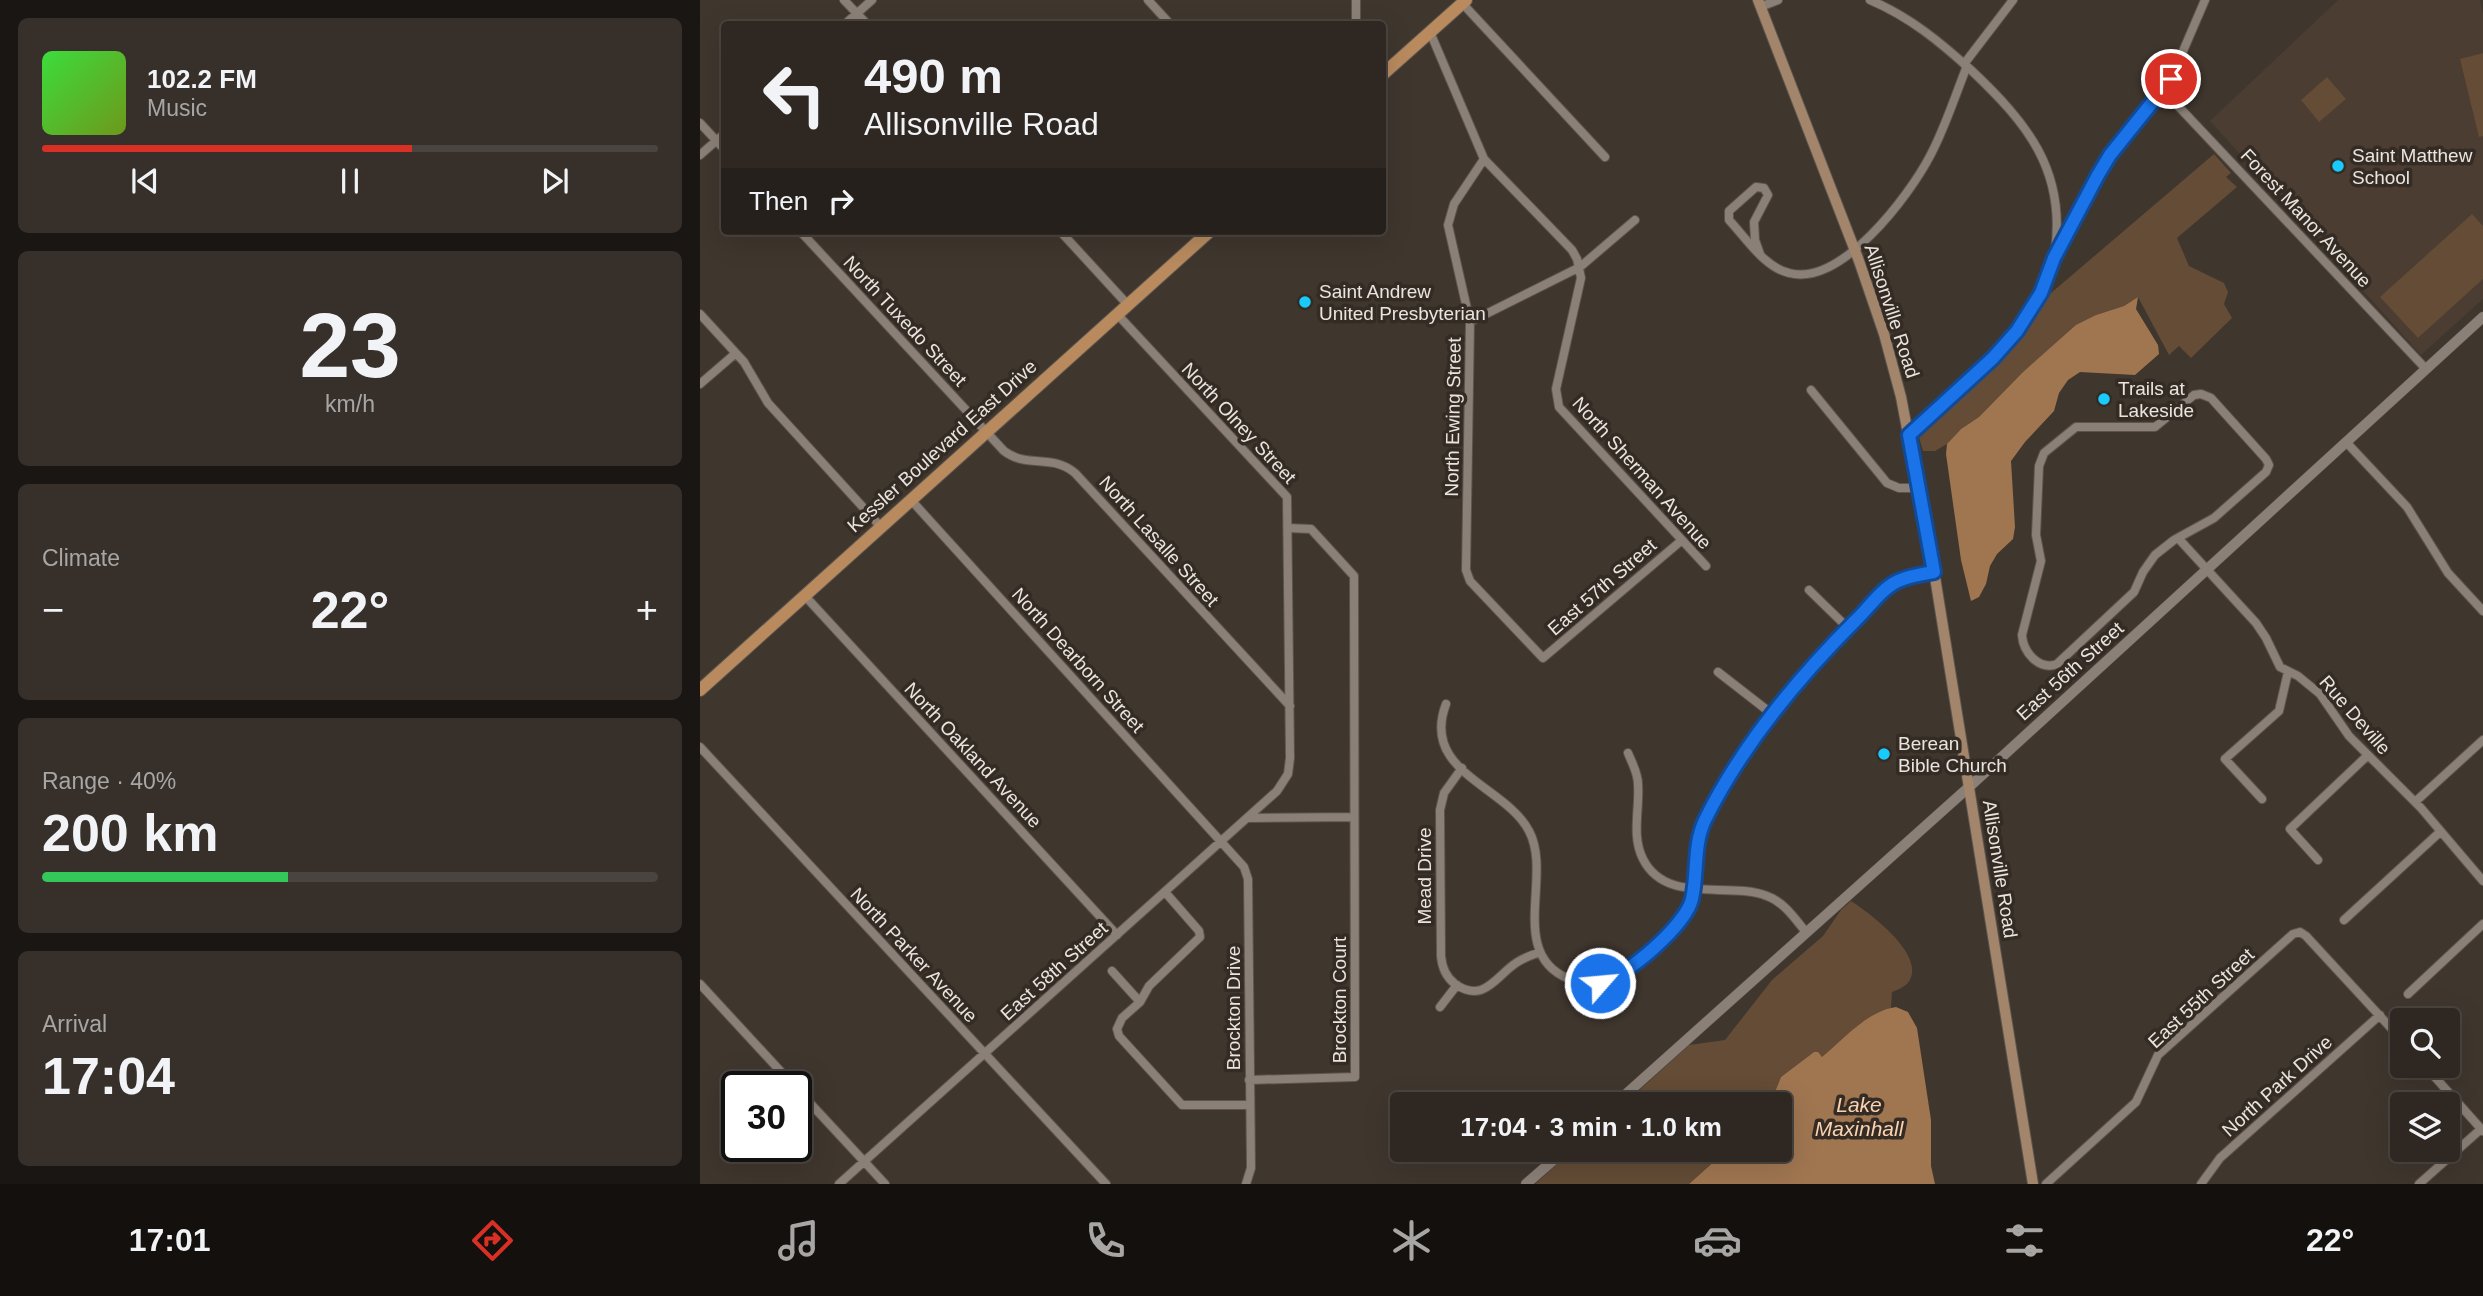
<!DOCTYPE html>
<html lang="en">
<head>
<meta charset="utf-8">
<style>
	:root { --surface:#2f2822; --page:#37302a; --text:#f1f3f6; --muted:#a7a6a5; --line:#4a4440; --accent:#d93025 }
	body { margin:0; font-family:Helvetica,sans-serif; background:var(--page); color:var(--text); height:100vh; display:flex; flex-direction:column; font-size:26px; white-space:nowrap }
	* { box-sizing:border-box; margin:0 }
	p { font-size:23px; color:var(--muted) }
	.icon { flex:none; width:38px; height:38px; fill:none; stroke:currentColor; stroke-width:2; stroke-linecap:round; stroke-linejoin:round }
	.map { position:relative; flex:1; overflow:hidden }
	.drawer { display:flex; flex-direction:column; gap:18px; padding:18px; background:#1a1613; width:700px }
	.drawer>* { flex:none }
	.hud { position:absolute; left:21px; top:21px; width:665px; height:214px; border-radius:7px; box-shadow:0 7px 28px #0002,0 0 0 2px var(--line); background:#2f2822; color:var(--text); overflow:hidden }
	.fabs { position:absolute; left:1690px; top:1008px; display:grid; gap:14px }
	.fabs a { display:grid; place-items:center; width:70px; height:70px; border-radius:7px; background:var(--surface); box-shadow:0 7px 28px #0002,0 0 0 2px var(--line); font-size:35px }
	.speed { position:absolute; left:21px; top:1071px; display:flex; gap:14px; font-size:35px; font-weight:700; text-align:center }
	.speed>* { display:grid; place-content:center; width:91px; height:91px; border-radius:50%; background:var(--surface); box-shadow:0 7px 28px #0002,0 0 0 2px var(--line); line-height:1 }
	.speed .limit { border:4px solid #111; border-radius:10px; background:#fff; color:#111 }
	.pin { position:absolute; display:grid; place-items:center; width:60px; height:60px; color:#fff; margin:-30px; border:4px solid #fff; border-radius:50%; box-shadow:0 2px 7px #0007 }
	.me { position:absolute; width:77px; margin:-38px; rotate:63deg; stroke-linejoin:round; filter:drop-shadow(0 0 5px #0008) }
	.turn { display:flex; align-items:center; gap:24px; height:147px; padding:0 28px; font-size:32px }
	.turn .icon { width:91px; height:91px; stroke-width:2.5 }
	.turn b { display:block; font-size:49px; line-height:60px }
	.then { display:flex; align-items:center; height:66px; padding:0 28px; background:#0003; gap:14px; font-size:26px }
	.big { font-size:52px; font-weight:700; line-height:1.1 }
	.drawer .widget { flex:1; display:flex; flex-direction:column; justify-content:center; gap:10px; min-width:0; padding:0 24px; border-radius:10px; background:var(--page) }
	.drawer .dial { align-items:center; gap:0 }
	.dial b { font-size:91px; line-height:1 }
	.song { display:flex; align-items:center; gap:21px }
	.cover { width:84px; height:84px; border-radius:10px; background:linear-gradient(135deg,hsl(120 70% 55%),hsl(80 70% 35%)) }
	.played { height:7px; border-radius:4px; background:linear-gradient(90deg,var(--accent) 60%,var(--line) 60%) }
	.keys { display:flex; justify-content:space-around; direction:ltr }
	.heat { display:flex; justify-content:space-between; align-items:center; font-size:38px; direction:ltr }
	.charge { height:10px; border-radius:5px; background:linear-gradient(90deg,#34c759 40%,var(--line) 0) }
	.trip { position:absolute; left:690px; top:1092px; width:402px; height:70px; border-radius:7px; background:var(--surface); box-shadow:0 7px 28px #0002,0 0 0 2px var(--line); font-weight:700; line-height:70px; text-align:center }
	.tab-bar { display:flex; height:112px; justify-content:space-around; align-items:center; background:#13100e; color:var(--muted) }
	.tab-bar .icon { width:49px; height:49px }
	.tab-bar .selected { color:var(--accent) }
	.tab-bar b { font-size:32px; color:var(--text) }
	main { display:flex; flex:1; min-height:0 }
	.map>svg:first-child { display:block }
	.built { fill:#4b3d31 }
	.green { fill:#644c36 }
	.water { fill:#a07651 }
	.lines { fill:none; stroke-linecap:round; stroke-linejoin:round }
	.minor-casing { stroke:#5c554e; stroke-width:10 }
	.tertiary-casing { stroke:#5c554e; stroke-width:11 }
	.secondary-casing { stroke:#5c554e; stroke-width:12 }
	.primary-casing { stroke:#5c554e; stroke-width:14 }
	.minor { stroke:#8b8077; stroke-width:8 }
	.tertiary { stroke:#8b8077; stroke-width:10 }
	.secondary { stroke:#a2856a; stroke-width:10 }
	.primary { stroke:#b88a5e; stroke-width:12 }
	.route-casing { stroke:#114b97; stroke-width:18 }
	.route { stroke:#1a73e8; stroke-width:12 }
	.poi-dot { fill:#19cafc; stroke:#342c24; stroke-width:2.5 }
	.labels { text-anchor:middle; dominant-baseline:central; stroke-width:7; stroke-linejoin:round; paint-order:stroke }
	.poi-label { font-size:19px; fill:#eae4df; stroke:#342c24; text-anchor:start }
	.street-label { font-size:19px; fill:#eae4df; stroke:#342c24 }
	.water-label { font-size:21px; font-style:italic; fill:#f9d2b0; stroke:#342c24 }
</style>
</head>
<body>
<main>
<section class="drawer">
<div class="widget">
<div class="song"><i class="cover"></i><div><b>102.2 FM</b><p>Music</p></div></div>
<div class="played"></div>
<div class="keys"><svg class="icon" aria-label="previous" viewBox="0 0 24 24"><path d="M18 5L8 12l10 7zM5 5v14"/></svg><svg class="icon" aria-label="pause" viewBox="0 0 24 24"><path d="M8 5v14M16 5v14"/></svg><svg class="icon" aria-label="next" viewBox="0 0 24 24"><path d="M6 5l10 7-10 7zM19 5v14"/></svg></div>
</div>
<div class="widget dial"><b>23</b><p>km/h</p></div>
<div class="widget"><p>Climate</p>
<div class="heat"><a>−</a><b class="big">22°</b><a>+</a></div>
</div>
<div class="widget"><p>Range · 40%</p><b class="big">200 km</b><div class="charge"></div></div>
<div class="widget"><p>Arrival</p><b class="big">17:04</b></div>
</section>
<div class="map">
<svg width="1783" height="1184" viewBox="0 0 1783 1184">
	<rect width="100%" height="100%" fill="#3f362e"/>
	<!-- built -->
	<path class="built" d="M1638 0H1780L1783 14V299L1721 355 1510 121Z"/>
	<!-- green -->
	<path class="green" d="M1783 53V136L1779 137 1760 59Z
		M1627 77 1646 99 1619 122 1601 100Z
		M1514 154 1531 173 1526 177 1537 187 1477 238 1489 266 1524 283 1528 292 1524 304 1532 318 1491 358 1479 346 1469 355 1438 297 1424 306 1396 315 1322 373 1279 417 1261 429 1247 444 1235 451H1223L1219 437 1307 354 1351 293Z
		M1772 214 1783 226V279L1718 338 1680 297Z
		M1151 901C1171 914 1230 958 1207 984 1204 987 1197 990 1192 992L1191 1008C1164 1015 1143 1040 1122 1057L1114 1052 1081 1077 1070 1104H924L989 1045 1025 1040 1072 980 1123 936 1141 910Z
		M873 1150H1027L989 1184H835Z"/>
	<!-- water -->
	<path class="water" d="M1438 297 1436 309 1458 345 1459 354 1435 375 1380 372 1368 380 1359 393 1354 411 1325 442 1311 461 1315 527 1313 539 1297 554 1290 566 1286 584 1279 597 1271 601 1261 560 1246 454 1247 444 1261 429 1279 417 1322 373 1376 325 1396 315 1424 306Z
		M1196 1007 1208 1012 1217 1028 1231 1120V1166L1235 1184H989L1027 1150H1080V1104H1070L1081 1077 1114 1052H1118L1122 1057C1144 1039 1167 1011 1196 1007Z"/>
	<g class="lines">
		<!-- minor casing -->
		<g class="minor-casing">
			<path id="minor" d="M144 0 167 24
				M448 0 470 24
				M656 0V24
				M1170 0C1210 17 1240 42 1271 70 1327 123 1366 170 1355 251
				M762 3 905 157
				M1060 7 1078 0
				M145 24 172 0
				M730 32 784 159 872 250 877 259 881 278 856 389 859 407 1006 566
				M1264 64 1313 0
				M1463 90 1726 369
				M0 123 24 149
				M0 155 24 134
				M784 159 754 204 748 225 770 322 766 570 770 581 843 658 982 540
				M100 231 304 451C328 469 351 453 375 473L590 706
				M360 231 428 305
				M1060 254 1055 240 1054 222 1068 195 1064 188 1056 187 1029 211V220C1046 238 1064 267 1089 273 1141 287 1209 196 1230 156 1245 128 1255 96 1267 66
				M0 314 44 362 68 403 181 527
				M770 322 880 267 935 220
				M0 384 36 353
				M1111 390 1187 483 1199 488H1219
				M1501 394 1511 398 1566 459 1569 465 1566 472 1514 518 1474 540 1455 555 1443 572 1434 592 1357 664C1339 671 1323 652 1322 635L1341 561 1336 535 1339 466 1344 453 1376 427H1455L1494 395Z
				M1209 435 1293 358 1324 322 1341 294 1354 258 1397 175 1471 79 1505 0
				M1646 442 1707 507 1748 573 1783 611
				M211 500 544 867 548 879 551 1168 546 1184
				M1478 538 1556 623 1566 638 1580 667 1598 676 1620 694 1649 736 1721 808 1783 881
				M1109 590 1148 628
				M105 596 417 935
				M1018 672 1072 714
				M746 704C720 772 806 786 829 831 853 875 807 954 869 979 884 985 901 985 915 978 935 968 987 922 992 900 997 875 993 846 1004 822 1010 810 1018 798 1025 786 1063 721 1103 673 1155 621 1168 608 1182 589 1198 581 1209 576 1222 574 1234 571
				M0 747 406 1184
				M928 753C932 763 938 773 938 784 940 808 931 836 943 859 966 905 1028 881 1067 896 1084 902 1095 919 1106 932
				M762 768 744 793 740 810 741 956C742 968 746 977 755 984 784 1004 796 976 816 963 823 958 832 955 840 952
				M1562 799 1525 759 1579 711 1588 672
				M1715 802 1783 740
				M548 818 654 817
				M1618 860 1590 829 1667 756
				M465 892 499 931 500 937 449 986 440 1002 422 1018 417 1029 419 1036 482 1105H550
				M1644 920 1740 832
				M412 971 440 1002
				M0 984 95 1087
				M1708 994 1783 924
				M740 1007 757 985
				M1725 1066 1783 1131
				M549 1080 655 1077 654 576 611 529 588 528
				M96 1088 185 1184
				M139 1184 577 791 588 774 590 758 587 497 417 314
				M1346 1184 1436 1102 1458 1055 1593 934 1600 932 1606 936 1703 1041
				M1501 1184 1520 1158 1680 1015
				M1719 1184 1781 1129"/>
		</g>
		<!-- tertiary casing -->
		<g class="tertiary-casing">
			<path id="tertiary" d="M915 1104 1269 787 1783 317
				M826 1184 865 1150"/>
		</g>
		<!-- secondary casing -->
		<g class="secondary-casing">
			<path id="secondary" d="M1058 0 1159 261 1184 334 1201 397 1234 571 1333 1184"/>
		</g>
		<!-- primary casing -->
		<g class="primary-casing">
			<path id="primary" d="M682 75 766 0
				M0 690 510 231"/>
		</g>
		<!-- minor -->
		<use href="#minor" class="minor"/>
		<!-- tertiary -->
		<use href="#tertiary" class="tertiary"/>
		<!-- secondary -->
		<use href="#secondary" class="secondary"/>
		<!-- primary -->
		<use href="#primary" class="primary"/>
	</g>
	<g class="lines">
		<!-- route casing -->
		<g class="route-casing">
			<path id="route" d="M900 983C926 977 986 925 992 899 998 873 993 845 1005 820 1042 745 1096 680 1155 621 1168 609 1181 589 1198 581 1209 576 1222 574 1234 572L1209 435 1293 358 1317 331 1341 293 1354 258 1398 175 1410 155 1471 79"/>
		</g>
		<!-- route -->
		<use href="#route" class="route"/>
	</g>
	<!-- markers -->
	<g class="poi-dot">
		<circle cx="1638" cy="166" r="7"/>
		<circle cx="605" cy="302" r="7"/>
		<circle cx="1404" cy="399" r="7"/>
		<circle cx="1184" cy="754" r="7"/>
	</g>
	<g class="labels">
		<!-- poi labels -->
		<g class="poi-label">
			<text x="1652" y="155">Saint Matthew<tspan x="1652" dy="22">School</tspan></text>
			<text x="619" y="291">Saint Andrew<tspan x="619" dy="22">United Presbyterian</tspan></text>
			<text x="1418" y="388">Trails at<tspan x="1418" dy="22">Lakeside</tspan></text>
			<text x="1198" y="743">Berean<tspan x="1198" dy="22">Bible Church</tspan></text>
		</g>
		<!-- street labels -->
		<g class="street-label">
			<text transform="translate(1606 218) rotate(47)">Forest Manor Avenue</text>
			<text transform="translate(1192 311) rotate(72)">Allisonville Road</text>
			<text transform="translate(205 321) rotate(47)">North Tuxedo Street</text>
			<text transform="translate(753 417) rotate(-89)">North Ewing Street</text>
			<text transform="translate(539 423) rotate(47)">North Olney Street</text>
			<text transform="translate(242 446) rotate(-42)">Kessler Boulevard East Drive</text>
			<text transform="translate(942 473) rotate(48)">North Sherman Avenue</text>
			<text transform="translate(459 541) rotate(48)">North Lasalle Street</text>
			<text transform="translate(902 587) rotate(-41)">East 57th Street</text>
			<text transform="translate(378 660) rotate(48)">North Dearborn Street</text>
			<text transform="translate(1370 671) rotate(-42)">East 56th Street</text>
			<text transform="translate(1655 715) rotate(49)">Rue Deville</text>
			<text transform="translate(273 755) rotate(47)">North Oakland Avenue</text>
			<text transform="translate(1300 869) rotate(81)">Allisonville Road</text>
			<text transform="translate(724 876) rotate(-90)">Mead Drive</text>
			<text transform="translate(214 955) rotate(47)">North Parker Avenue</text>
			<text transform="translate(354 971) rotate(-42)">East 58th Street</text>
			<text transform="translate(1501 998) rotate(-43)">East 55th Street</text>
			<text transform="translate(639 1000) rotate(-90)">Brockton Court</text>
			<text transform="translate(533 1008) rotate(-90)">Brockton Drive</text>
			<text transform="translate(1577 1086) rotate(-42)">North Park Drive</text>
		</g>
		<!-- water labels -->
		<g class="water-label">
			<text x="1159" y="1104">Lake<tspan x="1159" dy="24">Maxinhall</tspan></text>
		</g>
	</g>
</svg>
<div class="fabs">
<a><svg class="icon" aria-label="search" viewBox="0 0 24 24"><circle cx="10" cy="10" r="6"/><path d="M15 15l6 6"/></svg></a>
<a><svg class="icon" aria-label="layers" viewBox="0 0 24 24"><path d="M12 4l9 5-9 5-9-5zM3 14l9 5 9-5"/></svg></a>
</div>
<div class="speed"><div class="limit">30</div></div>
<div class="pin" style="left:1471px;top:79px;background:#d93025"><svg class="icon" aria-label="arrive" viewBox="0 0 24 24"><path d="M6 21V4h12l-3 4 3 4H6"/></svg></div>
<svg class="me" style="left:900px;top:983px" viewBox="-20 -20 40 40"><circle r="17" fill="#1a73e8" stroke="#fff" stroke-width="3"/><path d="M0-11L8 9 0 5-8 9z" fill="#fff"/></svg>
<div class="trip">17:04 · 3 min · 1.0 km</div>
<div class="hud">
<div class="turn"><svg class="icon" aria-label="left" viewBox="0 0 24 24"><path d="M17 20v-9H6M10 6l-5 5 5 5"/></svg><div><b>490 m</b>Allisonville Road</div></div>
<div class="then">Then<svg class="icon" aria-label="right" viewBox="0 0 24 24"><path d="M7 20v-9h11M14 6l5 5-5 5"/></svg></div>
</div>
</div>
</main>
<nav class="tab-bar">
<b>17:01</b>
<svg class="icon selected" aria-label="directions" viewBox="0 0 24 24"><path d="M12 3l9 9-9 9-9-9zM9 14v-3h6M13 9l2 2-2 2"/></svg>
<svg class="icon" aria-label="music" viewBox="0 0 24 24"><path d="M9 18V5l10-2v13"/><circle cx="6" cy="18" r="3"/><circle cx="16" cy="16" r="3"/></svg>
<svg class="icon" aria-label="phone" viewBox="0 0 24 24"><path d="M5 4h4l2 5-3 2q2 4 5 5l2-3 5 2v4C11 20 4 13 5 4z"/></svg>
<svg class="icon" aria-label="climate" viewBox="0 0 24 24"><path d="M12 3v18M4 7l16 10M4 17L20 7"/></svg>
<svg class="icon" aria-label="car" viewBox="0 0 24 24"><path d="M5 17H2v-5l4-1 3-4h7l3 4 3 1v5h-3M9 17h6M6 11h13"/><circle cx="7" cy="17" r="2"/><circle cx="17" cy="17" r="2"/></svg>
<svg class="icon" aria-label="filters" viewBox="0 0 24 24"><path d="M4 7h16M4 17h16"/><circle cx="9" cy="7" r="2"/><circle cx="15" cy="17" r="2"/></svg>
<b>22°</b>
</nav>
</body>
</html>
